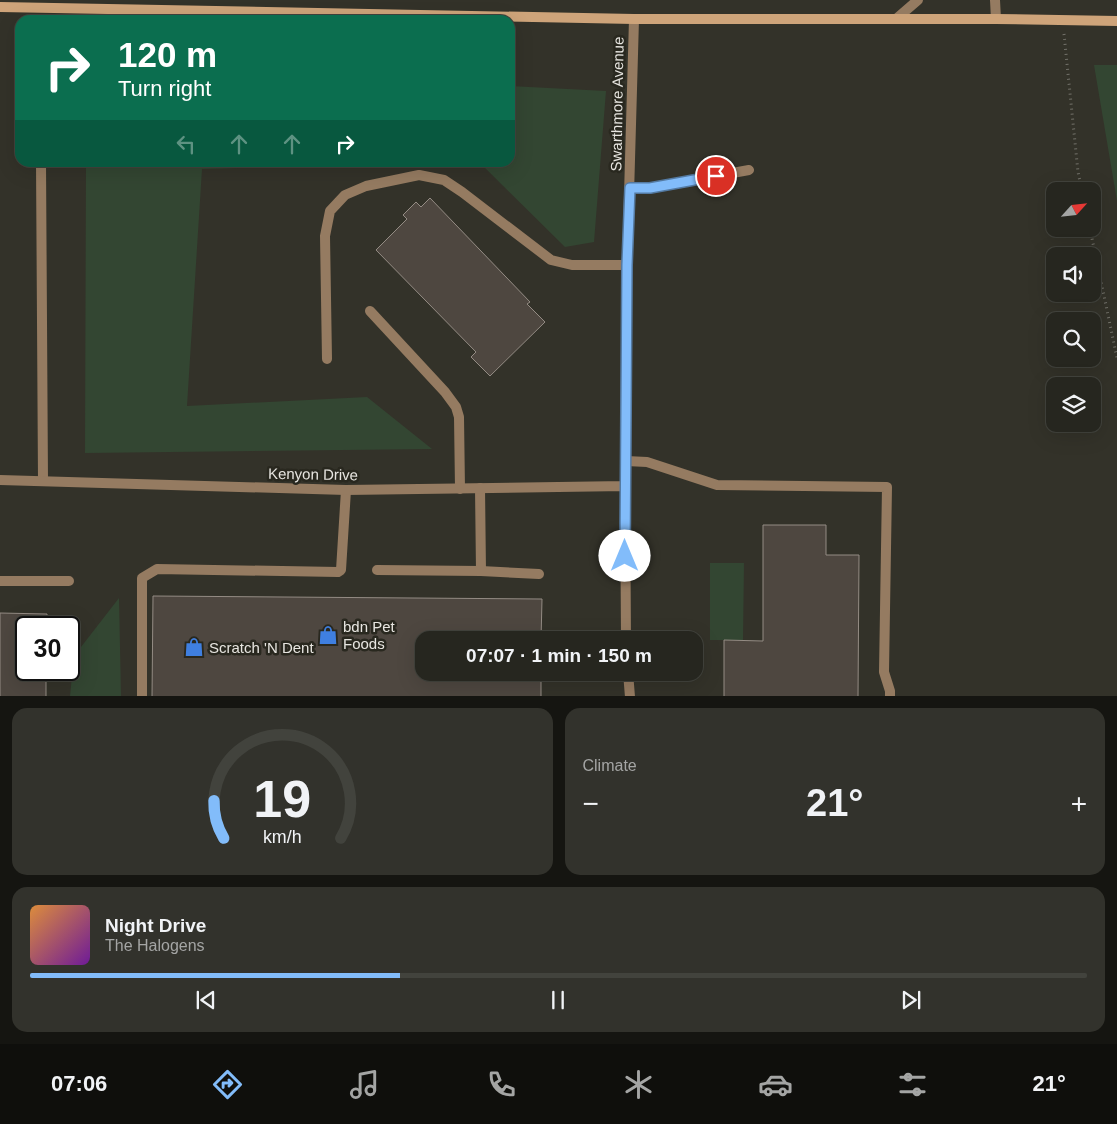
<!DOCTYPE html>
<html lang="en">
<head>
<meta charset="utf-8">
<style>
	:root { --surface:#26261f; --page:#32322c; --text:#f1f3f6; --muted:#a4a5a4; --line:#42433d; --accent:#82bcfa }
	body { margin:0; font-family:Helvetica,sans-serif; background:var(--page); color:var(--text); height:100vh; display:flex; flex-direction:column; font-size:19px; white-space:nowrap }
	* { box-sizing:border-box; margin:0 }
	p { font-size:16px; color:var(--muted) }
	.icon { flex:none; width:28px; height:28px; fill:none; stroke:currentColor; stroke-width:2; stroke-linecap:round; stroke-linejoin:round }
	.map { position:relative; height:696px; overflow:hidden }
	.drawer { display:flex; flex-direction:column; gap:12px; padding:12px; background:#151511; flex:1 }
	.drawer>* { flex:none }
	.hud { position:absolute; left:15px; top:15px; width:500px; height:152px; border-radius:15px; box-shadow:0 5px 20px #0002,0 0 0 1px var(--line); background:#0b6e4f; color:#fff; overflow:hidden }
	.needle { width:32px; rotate:63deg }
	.fabs { position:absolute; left:1046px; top:182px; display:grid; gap:10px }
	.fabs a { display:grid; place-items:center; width:55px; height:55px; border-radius:10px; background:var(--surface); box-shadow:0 5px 20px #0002,0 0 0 1px var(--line); font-size:25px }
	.speed { position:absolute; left:15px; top:616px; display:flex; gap:10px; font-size:25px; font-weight:700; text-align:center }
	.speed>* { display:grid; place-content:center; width:65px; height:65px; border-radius:50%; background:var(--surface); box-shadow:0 5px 20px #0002,0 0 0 1px var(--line); line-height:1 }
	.speed .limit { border:2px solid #111; border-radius:8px; background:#fff; color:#111 }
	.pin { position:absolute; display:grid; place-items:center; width:42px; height:42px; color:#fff; margin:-21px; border:2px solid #fff; border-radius:50%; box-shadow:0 1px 5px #0007 }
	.me { position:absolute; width:55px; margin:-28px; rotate:0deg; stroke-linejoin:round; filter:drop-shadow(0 0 4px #0008) }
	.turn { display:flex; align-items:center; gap:18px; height:105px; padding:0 20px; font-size:22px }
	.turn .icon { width:65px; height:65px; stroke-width:2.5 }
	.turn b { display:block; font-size:35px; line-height:42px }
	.lanes { display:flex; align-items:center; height:48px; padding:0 20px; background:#0003; justify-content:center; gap:25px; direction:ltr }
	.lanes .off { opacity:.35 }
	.big { font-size:38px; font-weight:800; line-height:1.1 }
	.drawer .card { flex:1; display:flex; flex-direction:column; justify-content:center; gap:8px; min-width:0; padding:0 18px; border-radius:15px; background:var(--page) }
	.drawer .dial { align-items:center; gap:0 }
	.dial svg { height:130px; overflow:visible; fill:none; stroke:var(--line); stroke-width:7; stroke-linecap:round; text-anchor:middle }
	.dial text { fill:var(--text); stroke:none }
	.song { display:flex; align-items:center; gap:15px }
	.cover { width:60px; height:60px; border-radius:8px; background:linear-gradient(135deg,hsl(30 70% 55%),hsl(280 70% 35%)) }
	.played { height:5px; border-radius:2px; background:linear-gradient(90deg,var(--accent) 35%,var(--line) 35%) }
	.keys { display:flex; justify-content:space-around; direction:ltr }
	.heat { display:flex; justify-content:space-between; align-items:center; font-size:28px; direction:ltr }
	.drawer .tiles { flex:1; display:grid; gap:12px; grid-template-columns:1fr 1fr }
	.card:last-child { grid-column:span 2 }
	.trip { position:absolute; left:415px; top:631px; width:288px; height:50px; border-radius:15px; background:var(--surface); box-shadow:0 5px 20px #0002,0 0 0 1px var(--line); font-weight:800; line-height:50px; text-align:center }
	.tab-bar { display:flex; height:80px; justify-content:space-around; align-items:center; background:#0f0f0c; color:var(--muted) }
	.tab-bar .icon { width:35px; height:35px }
	.tab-bar .selected { color:var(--accent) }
	.tab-bar b { font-size:22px; color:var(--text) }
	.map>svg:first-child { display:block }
	.green { fill:#334632 }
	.building { fill:#4e4740; stroke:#948c84 }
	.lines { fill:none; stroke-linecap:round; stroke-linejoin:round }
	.path { stroke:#73726a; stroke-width:3; stroke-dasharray:1 4; stroke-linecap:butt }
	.lane { stroke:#957b61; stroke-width:10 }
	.street { stroke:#957b61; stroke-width:10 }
	.secondary { stroke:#cea47a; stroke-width:10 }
	.route-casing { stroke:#547aa2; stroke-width:12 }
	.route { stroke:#82bcfa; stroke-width:9 }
	.labels { text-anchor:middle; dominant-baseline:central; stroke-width:5; stroke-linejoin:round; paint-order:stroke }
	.street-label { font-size:15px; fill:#e7e5e0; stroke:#29281f }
	.poi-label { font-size:15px; fill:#e7e5e0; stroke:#29281f; text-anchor:start }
</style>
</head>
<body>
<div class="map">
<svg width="1117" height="697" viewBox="0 0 1117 697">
	<rect width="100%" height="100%" fill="#333229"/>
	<!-- green -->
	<path class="green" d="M1094 65H1117V201Z
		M510 86 606 91 594 242 565 247 480 163 510 162Z
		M86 163H410L202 169 187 406 367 397 432 449 85 453Z
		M710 563H744L743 640H710Z
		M119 598 121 696H70L74 656Z"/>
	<!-- building -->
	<path class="building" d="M430 198 530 302 527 304 545 322 490 376 471 357 476 352 376 250 407 219 403 215 416 202 421 207Z
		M763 525H826V555H859L858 697H724V640L763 641Z
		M153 596 542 599 541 640H424V672H541V697H152Z
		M0 613 47 614V628H26V670H46V697H0Z"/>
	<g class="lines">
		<!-- path -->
		<path class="path" d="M1064 34 1078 172 1082 191
			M1090 229 1117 358"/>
		<!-- lane -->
		<path class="lane" d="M41 162 43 481
			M630 188H650L749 170
			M370 311 445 392 456 407 459 417 460 489
			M327 359 325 236 330 211 345 195 366 186 419 175 444 180 462 192 551 260 572 265H627
			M626 461 647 462 717 485 887 487 884 672 890 691V697
			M377 570 481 571 480 488
			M481 571 539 574
			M0 581H69
			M142 697V578L157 569 338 572 341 570 346 490"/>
		<!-- street -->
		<path class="street" d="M995 0 996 19
			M896 19 918 0
			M0 480 346 490 625 486
			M626 640 625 486 627 265 634 19
			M628 672 630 697"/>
		<!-- secondary -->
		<path class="secondary" d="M0 7 634 19H996L1117 21"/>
	</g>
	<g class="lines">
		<!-- route casing -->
		<g class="route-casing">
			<path id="route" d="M625 556 627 265 630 188H650L716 176"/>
		</g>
		<!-- route -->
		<use href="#route" class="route"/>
	</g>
	<!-- icons -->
	<defs>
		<g id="shop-bare" transform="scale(1.5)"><path d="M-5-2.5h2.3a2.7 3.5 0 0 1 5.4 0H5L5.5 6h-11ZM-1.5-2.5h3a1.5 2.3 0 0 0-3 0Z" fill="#3f7fe0" stroke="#29281f" stroke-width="2.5" paint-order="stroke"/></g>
	</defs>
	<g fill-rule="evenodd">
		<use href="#shop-bare" x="328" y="635"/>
		<use href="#shop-bare" x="194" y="647"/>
	</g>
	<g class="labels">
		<!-- street labels -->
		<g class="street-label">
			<text transform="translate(617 104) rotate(-89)">Swarthmore Avenue</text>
			<text transform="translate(313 474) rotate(1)">Kenyon Drive</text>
		</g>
		<!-- poi labels -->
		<g class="poi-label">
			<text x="343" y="626">bdn Pet<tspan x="343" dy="17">Foods</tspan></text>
			<text x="209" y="647">Scratch 'N Dent</text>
		</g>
	</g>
</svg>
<div class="fabs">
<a><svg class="needle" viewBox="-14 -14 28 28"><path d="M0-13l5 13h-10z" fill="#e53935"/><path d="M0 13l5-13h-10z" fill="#a4a5a4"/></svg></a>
<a><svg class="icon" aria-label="sound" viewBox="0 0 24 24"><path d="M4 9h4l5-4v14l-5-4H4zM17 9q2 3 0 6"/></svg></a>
<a><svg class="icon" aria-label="search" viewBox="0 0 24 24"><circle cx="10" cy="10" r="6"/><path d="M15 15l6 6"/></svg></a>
<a><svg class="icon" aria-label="layers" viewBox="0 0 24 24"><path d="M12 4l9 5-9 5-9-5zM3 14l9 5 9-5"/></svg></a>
</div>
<div class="speed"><div class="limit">30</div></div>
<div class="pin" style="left:716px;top:176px;background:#d93025"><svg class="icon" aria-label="arrive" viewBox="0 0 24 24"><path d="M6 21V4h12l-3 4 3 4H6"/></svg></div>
<svg class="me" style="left:625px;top:556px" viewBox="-20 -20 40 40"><circle r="19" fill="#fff"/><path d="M0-13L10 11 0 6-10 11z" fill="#82bcfa"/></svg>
<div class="trip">07:07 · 1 min · 150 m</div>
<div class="hud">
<div class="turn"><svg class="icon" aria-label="right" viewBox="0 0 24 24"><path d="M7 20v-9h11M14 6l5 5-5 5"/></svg><div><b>120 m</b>Turn right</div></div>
<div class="lanes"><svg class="icon off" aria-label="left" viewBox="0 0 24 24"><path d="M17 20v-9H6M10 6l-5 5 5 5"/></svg><svg class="icon off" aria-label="ahead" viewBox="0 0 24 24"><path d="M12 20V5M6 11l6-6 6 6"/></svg><svg class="icon off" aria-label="ahead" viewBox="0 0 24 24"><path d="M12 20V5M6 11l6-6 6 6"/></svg><svg class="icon" aria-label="right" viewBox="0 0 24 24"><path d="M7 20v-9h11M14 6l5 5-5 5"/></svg></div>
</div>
</div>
<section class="drawer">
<div class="tiles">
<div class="card dial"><svg viewBox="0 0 100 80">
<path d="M14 69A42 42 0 1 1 86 69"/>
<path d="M14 69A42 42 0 0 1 8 46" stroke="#82bcfa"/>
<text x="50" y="56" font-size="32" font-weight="700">19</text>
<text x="50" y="72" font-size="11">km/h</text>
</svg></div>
<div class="card"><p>Climate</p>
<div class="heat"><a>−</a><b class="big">21°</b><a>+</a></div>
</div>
<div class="card">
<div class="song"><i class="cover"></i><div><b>Night Drive</b><p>The Halogens</p></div></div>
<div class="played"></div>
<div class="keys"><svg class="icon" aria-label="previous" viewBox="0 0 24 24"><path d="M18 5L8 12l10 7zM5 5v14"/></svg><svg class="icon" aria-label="pause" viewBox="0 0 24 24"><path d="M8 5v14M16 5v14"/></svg><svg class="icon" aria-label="next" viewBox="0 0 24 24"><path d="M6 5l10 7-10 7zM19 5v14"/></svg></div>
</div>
</div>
</section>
<nav class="tab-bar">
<b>07:06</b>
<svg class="icon selected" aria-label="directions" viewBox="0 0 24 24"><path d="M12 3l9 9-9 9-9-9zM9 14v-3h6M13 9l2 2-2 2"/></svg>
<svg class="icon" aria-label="music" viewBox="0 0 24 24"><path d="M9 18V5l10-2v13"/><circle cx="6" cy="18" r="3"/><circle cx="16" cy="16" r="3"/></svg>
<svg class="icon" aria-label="phone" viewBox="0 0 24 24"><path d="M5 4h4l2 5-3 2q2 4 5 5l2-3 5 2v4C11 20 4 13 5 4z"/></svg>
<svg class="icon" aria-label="climate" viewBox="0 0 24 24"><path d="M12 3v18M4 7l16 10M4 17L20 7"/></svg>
<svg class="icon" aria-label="car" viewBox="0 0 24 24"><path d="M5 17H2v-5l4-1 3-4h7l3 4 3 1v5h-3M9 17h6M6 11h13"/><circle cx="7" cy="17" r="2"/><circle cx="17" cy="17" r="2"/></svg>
<svg class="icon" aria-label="filters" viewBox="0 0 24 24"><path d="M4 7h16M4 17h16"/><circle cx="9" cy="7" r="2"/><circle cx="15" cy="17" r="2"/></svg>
<b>21°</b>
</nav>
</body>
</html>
